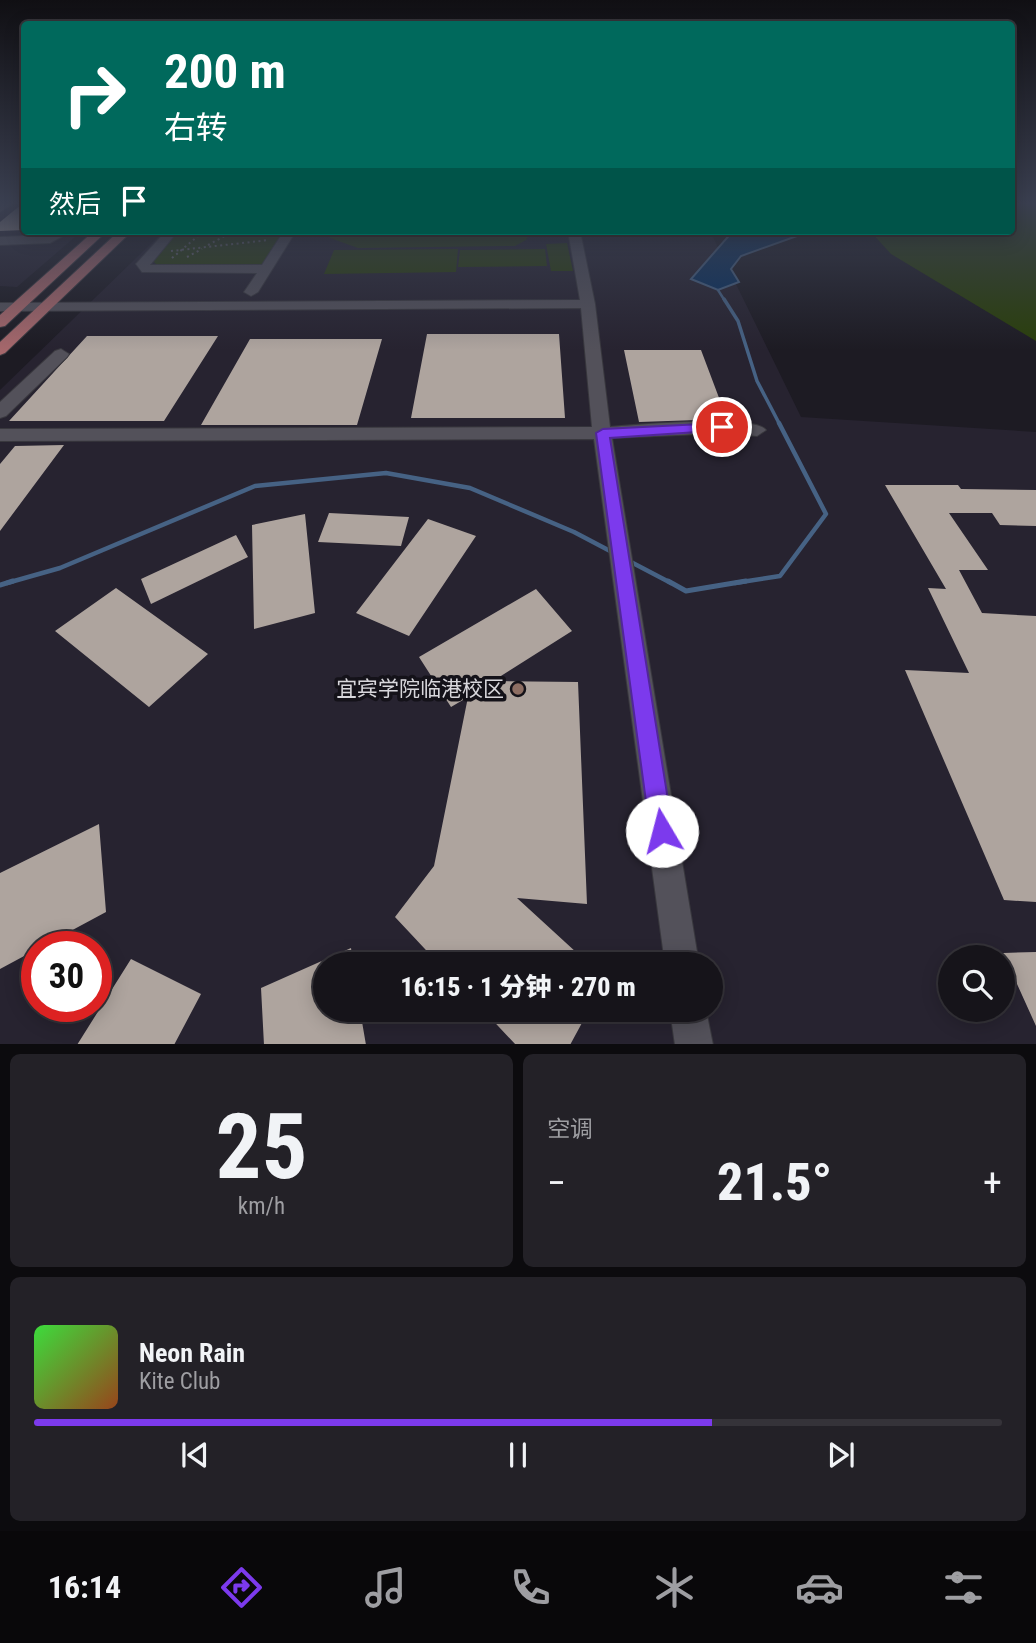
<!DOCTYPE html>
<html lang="zh">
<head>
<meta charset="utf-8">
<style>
	:root { --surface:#16141a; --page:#232127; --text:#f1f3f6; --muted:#9e9ea2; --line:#353339; --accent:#7c3aed }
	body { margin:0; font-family:"Roboto Condensed","Noto Sans SC",sans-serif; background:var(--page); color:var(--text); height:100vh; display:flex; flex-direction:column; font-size:26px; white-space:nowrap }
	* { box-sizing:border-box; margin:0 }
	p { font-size:23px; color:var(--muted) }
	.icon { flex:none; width:38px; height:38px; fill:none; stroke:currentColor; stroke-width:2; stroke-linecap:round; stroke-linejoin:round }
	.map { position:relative; height:1044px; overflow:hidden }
	.panel { display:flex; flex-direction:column; gap:10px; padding:10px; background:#0c0b0e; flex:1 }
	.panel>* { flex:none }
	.hud { position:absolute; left:21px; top:21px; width:994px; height:214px; border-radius:7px; box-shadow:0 4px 18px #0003,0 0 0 2px var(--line); background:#00695c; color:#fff; overflow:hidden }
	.controls { position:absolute; left:938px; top:945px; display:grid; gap:14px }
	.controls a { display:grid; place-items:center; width:77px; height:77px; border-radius:50%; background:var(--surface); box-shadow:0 4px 18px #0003,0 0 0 2px var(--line); font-size:35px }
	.speed { position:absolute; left:21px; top:931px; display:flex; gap:14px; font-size:35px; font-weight:700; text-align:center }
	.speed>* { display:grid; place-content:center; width:91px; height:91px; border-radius:50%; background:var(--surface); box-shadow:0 4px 18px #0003,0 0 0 2px var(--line); line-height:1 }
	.speed .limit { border:10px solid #d22; background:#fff; color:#111 }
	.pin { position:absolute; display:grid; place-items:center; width:60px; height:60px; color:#fff; margin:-30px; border:4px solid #fff; border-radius:50%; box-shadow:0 2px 7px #0007 }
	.me { position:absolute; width:77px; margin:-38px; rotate:352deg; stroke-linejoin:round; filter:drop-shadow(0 0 5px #0008) }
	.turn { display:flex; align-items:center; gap:24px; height:147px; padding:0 28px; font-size:32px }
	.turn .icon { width:91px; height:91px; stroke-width:2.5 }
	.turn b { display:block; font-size:49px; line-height:60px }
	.then { display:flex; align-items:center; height:66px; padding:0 28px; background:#0003; gap:14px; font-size:26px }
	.big { font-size:52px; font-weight:800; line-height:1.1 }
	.panel .tile { flex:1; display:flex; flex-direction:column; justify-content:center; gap:10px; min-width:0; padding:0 24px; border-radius:10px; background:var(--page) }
	.panel .dial { align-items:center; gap:0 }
	.dial b { font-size:91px; line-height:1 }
	.song { display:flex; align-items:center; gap:21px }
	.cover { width:84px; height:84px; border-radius:10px; background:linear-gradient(135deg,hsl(120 70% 55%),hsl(20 70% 35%)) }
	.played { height:7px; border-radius:4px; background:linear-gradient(90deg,var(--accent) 70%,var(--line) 70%) }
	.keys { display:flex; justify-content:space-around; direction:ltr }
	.heat { display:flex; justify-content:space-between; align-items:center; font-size:38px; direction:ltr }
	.panel .tiles { flex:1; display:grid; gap:10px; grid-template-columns:1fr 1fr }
	.tile:last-child { grid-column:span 2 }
	.trip { position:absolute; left:313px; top:952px; width:410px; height:70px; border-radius:35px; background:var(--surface); box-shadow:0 4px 18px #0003,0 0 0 2px var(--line); font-weight:800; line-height:70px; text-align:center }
	.dock { display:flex; height:112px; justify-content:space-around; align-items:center; background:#09080a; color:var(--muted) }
	.dock .icon { width:49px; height:49px }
	.dock .active { color:var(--accent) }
	.dock b { font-size:32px; color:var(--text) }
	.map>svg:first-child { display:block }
	.built { fill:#272330; fill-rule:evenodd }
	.green { fill:#2a3f0a }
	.water { fill:#07305f; stroke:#466284; stroke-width:2 }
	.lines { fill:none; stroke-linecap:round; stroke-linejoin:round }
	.stream-far3 { stroke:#466284; stroke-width:2.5 }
	.stream-far2 { stroke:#466284; stroke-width:3.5 }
	.stream-far1 { stroke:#466284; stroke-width:4.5 }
	.stream { stroke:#466284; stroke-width:5 }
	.building { fill:#aea49e }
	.minor-casing { stroke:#39383e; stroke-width:2 }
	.major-casing { stroke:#39383e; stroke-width:2 }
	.path { stroke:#6e6d73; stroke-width:2; stroke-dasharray:2 3.5; stroke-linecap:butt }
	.minor { fill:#53515a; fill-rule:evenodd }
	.major { fill:#a5676b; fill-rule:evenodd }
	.route { fill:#7c3aed; stroke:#51269a; stroke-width:2 }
	.education-dot { fill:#8d6e63; stroke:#141219; stroke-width:2.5 }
	.labels { text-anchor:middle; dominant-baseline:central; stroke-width:7; stroke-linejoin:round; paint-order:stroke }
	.near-poi-label { font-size:21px; fill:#d8d7dc; stroke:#141219; text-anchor:end }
</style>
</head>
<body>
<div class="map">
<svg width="1036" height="1045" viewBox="0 0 1036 1045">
	<rect width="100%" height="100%" fill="#1d1b23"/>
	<!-- built -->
	<path class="built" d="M0 204H24V231H82L17 287 0 286Z
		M164 231H710L801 417 1036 432V1044L0 1045V390ZM37 947H96V1006H37ZM950 957H1003V1010H950ZM326 964H710V1010H326Z"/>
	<!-- green -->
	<path class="green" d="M1012 204H1036V341L891 254 870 231H1012Z
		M175 231H285L262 264 157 265 151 259Z
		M329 231H531L526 240 515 246 358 248 330 238Z
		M567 243 573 271H551L546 244Z
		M458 249 456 272 324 274 334 250Z
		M545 249 547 266 458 267 460 250Z"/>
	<!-- water -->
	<path class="water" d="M733 231H811L741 256 731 269 739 282 718 290 691 279Z"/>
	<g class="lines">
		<!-- stream-far3 -->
		<path class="stream-far3" d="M718 290 725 301"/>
		<!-- stream-far2 -->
		<path class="stream-far2" d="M724 299 738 321 757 381 780 425"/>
		<!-- stream-far1 -->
		<path class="stream-far1" d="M629 561 671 583
			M7 583 60 568 255 486 386 473 470 488 574 532 612 552
			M735 583 780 576 826 514 779 423"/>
		<!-- stream -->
		<path class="stream" d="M668 581 686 591 746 581
			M0 585 13 581"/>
	</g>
	<!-- building -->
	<path class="building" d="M22 204 24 230 0 231V222Z
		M427 334H559L565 418H411Z
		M87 336H218L164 421H9Z
		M250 339H382L357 425H201Z
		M624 350H701L727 419 639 422Z
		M64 445 0 531V464L15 446Z
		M885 485H958L961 489 1036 490V526L1000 525 992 513H949L988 570H959L982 613 1036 616V902L1004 900 905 670 969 673 928 588 946 589Z
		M329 513 409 517 401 546 318 542Z
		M305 514 315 613 254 629 252 525Z
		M428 519 476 536 409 636 356 613Z
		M236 535 248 557 151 604 141 579Z
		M116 588 208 654 149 707 55 631Z
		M536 589 572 631 493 681 578 682 587 904 517 898 589 964H439L395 917 434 866 468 697 451 707 419 657Z
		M99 824 106 912 0 969V873Z
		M351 948 353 964H326V1010H360L366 1045H264L261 988Z
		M1036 952V1026L1003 953Z
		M131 959 201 994 174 1045H77Z
		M483 1010H589L570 1045H516Z"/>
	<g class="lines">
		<!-- minor casing -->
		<g class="minor-casing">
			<path id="minor" d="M0 204H12L0 212Z
				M57 231H72L50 243 0 245V237L48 235Z
				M166 231H178L150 265H262L284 231H296L258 292 251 296 244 292 257 273 142 272 136 264Z
				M568 231H580L595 304 610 427C635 425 755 414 766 430L757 436 722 433 612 438 699 964H665L594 439 0 441V429L592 427 581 308 0 311V303L580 300Z
				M61 349 69 354 67 357 6 416 0 418V402L55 351Z
				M670 1010H706L713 1045H675Z"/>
		</g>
		<!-- major casing -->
		<g class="major-casing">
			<path id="major" d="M94 231H107L5 326 0 327V315Z
				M119 231H132L5 353 0 355V342Z"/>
		</g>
		<!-- path -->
		<path class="path" d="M208 245 234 231
			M171 251 269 240
			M187 257 202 249
			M172 258 204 231"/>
		<!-- minor -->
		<use href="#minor" class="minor"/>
		<!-- major -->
		<use href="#major" class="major"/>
	</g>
	<!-- sky -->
	<linearGradient id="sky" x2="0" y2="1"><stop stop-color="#100f13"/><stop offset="0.58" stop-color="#3a3f50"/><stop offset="1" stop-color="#3a3f50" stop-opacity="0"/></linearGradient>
	<rect width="1036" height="350" fill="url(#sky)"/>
	<!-- route -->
	<path class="route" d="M722 423 729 427 727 430 610 438 673 831 670 840 662 843 653 840 650 831 596 433 603 429Z"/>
	<!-- markers -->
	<circle class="education-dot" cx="518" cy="689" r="7"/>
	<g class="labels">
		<!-- near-poi labels -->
		<g class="near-poi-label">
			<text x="504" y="689">宜宾学院临港校区</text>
		</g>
	</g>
</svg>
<div class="controls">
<a><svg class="icon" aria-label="search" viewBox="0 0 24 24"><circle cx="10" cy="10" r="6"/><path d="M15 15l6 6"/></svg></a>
</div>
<div class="speed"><div class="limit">30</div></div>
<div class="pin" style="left:722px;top:427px;background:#d93025"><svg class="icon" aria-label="arrive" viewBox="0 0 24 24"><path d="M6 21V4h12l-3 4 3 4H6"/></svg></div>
<svg class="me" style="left:662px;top:831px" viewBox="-20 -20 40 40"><circle r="19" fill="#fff"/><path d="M0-13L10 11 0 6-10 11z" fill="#7c3aed"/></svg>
<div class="trip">16:15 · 1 分钟 · 270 m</div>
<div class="hud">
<div class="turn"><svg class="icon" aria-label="right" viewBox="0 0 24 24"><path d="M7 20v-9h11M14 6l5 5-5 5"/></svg><div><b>200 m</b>右转</div></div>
<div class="then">然后<svg class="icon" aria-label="arrive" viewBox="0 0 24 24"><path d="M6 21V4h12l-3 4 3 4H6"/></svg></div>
</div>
</div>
<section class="panel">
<div class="tiles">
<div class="tile dial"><b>25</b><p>km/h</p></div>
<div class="tile"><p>空调</p>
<div class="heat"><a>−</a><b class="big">21.5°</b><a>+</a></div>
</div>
<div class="tile">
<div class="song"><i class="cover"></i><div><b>Neon Rain</b><p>Kite Club</p></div></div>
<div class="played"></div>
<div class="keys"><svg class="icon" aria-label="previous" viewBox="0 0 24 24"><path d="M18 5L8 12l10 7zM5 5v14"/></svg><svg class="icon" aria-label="pause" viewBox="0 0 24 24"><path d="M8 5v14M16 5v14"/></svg><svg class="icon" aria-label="next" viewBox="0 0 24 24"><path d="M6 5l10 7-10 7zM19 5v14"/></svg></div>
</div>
</div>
</section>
<nav class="dock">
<b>16:14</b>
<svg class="icon active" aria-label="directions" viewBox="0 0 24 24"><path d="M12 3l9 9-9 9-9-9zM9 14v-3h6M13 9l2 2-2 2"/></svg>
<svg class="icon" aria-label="music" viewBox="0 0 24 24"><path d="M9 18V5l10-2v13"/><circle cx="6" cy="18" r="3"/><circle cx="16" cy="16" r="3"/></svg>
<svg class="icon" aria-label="phone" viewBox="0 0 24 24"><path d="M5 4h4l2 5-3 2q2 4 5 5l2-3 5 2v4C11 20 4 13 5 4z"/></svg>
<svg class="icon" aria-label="climate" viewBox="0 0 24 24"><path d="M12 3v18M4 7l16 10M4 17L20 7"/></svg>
<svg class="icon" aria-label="car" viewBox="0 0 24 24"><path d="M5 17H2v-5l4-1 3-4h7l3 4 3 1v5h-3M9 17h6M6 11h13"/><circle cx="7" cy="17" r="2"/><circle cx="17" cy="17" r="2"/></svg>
<svg class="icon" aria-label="filters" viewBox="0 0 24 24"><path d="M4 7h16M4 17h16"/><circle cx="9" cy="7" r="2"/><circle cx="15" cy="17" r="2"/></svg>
</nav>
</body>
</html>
